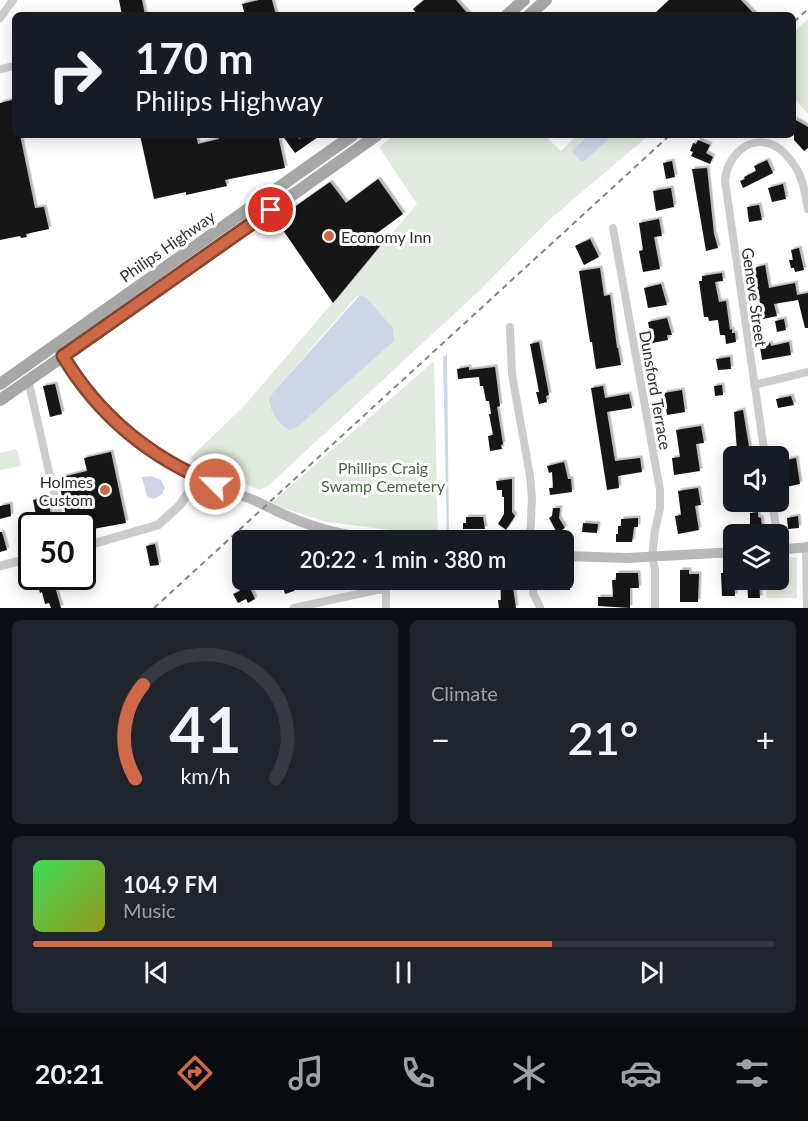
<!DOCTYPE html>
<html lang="en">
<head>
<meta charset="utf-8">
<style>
	:root { --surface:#171b24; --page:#20242c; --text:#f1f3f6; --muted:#9ea1a6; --line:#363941; --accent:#cf6847 }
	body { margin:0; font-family:Lato,sans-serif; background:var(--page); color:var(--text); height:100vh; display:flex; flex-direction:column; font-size:22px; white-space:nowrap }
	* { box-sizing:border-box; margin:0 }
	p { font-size:20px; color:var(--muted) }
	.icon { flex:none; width:33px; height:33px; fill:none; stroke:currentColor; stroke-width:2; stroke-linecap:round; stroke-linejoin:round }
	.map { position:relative; height:608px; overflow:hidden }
	.side { display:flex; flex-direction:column; gap:12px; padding:12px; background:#0d0f14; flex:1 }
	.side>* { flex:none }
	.guide { position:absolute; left:12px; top:12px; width:784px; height:126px; border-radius:9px; box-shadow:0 3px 15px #0003; background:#171b24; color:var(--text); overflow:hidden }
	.tools { position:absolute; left:723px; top:446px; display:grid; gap:12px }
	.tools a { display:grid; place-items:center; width:66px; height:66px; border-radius:9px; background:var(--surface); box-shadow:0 3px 15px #0003; font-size:30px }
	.speed { position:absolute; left:18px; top:512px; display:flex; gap:12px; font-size:30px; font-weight:700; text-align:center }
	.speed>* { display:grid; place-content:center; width:78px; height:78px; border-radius:50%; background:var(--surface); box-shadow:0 3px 15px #0003; line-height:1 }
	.speed .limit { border:3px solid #111; border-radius:9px; background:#fff; color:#111 }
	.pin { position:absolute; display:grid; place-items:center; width:51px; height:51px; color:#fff; margin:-26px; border:3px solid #fff; border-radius:50%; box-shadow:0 2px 6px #0007 }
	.me { position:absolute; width:66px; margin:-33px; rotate:293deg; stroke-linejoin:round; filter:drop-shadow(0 0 4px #0008) }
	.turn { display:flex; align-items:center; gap:21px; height:126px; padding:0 24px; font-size:27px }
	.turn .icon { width:78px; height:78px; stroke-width:2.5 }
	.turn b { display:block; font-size:42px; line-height:51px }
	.big { font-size:45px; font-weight:600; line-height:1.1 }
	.side .card { flex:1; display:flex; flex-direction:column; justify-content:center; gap:9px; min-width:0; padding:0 21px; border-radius:9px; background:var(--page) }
	.side .dial { align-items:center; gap:0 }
	.dial svg { height:156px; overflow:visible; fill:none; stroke:var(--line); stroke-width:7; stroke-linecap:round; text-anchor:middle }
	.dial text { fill:var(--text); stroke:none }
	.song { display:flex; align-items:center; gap:18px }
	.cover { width:72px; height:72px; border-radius:9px; background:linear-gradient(135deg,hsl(130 70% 55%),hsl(60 70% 35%)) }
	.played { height:6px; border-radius:3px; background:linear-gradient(90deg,var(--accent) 70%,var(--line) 70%) }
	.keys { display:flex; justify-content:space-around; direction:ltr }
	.heat { display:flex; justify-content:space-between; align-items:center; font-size:33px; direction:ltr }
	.side .tiles { flex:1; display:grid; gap:12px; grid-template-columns:1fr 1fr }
	.card:last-child { grid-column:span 2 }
	.trip { position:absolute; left:232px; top:530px; width:342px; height:60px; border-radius:9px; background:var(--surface); box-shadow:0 3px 15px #0003; font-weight:600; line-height:60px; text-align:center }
	.dock { display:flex; height:96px; justify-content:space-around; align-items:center; background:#090b0e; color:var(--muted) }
	.dock .icon { width:42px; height:42px }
	.dock .selected { color:var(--accent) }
	.dock b { font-size:27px; color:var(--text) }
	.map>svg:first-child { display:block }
	.green { fill:#e1eade; fill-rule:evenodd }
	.water { fill:#cdd5e7 }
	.building { fill:#161616; filter:url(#shadow) }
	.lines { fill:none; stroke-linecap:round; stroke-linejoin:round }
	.minor { stroke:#ccc; stroke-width:8 }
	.tertiary { stroke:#ccc; stroke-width:9 }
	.secondary { stroke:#b9b9b9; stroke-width:10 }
	.primary { stroke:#a7a7a7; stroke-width:12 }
	.rail { stroke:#848484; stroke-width:2; stroke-dasharray:6 4.5; stroke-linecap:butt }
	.route-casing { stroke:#87442e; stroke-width:15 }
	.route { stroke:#cf6847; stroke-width:10 }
	.poi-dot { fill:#cf6847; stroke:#fff; stroke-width:2 }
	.labels { text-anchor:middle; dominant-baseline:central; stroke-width:6; stroke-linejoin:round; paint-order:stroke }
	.poi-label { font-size:16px; fill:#2f2f2f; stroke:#fff; text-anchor:start }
	.street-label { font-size:16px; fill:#2f2f2f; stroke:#fff }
	.park-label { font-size:16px; fill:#476541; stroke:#fff }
</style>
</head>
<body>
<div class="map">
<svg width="808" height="608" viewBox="0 0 808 608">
	<defs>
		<filter id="shadow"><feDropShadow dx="2.5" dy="-2.5" stdDeviation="0" flood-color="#0004"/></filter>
	</defs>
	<rect width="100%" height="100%" fill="#fff"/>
	<!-- green -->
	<path class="green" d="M808 19V114L794 98V32Z
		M395 135H544L561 151 577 135H588L579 143 581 162 586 160 613 135H649L549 220 479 291 268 486 259 490 189 459 245 405 417 204 379 147ZM360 295 366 297 393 328 394 341 299 426 269 406V397L356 297Z
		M434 361 438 536 327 522 270 504Z
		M17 449 21 466 0 470V453Z
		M797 557V598H767L765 579H778L779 558Z"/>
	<!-- water -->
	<path class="water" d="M588 135H613L586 160 581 162 572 151Z
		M360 295 366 297 393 328 394 341 299 426 290 430C279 425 268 409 269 397Z
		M447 354 449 538 447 537 443 357Z
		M151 476 161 480 165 488 162 494 154 499 147 497 142 477Z"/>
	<!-- building -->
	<path class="building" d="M119 0H142L145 15H122Z
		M259 0H272L276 15H245L242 4Z
		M424 0H456L469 15H418L413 9Z
		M669 0H741L755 15H653Z
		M12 100 15 113V135H20L35 208 44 207 49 229 26 234 27 237 21 238 20 236 0 240V103Z
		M794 119 808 127V148L804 151 794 140Z
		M140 135H196L198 144 219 139 218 135H278L285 168 225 180 227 186 186 195V192L154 199Z
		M282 135H298L299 139 306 135H321L295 153Z
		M698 140 710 145 706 153 713 157 710 164 691 156 693 152 690 151 693 143 696 144Z
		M767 160 773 173 743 188 740 181 745 179 744 177 756 171 754 166Z
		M672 161 675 177 666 179 663 163Z
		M707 168 714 234 718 248 706 251 692 169Z
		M378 179 403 214 373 236 381 245 333 303 276 220 330 182 346 203Z
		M783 184 786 199 772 202 768 188Z
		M671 188 674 207 656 211 653 191Z
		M759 205 762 220 749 222 747 207Z
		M659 219 662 236 654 237 660 269 643 272 639 251 643 250 639 223Z
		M590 239 599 257 584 265 575 246Z
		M799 248 804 270 795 272 794 268H791L789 260H793L791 250Z
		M765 265 769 288 795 283 797 295 808 293V328H805L798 300 774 304 777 316 763 319 754 271V268Z
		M600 268 604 296 610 295 617 348H618L621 365 596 369 592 342H590L579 271Z
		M722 273 723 281 715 282 719 302 726 301 730 330 732 329V333H735L736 342 726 344 725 335H720L718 320 709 321 708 317H704L699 281H702V276Z
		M661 284 667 305 648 308 644 288Z
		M667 318 672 335H667L668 340 652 343 648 322Z
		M784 319 786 330 777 332 775 321Z
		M539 342 549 395 546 396 547 402 539 404 536 392H539L530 344Z
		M789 342 791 355 762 360 760 347 770 343 771 346Z
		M730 357 731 369 718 370 716 359Z
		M469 367V370L495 367 500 406 497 407 503 444 501 445 502 449 490 451 488 436 493 435 489 414H491L489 401H486L483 386H480L479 377 458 379 457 369Z
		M55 384 62 414 50 417 43 386Z
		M722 385 723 395 715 396 714 386Z
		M603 386 605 398 629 394 632 408 607 412 615 461 640 458 642 472 618 476 619 488 607 490 591 388Z
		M682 390 685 412 667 415 664 393Z
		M791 396 794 405 778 408 776 399Z
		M743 410 750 453H742V451H737L734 412Z
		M701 426 704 443 696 444 700 471 674 475 672 458 680 457 676 430Z
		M111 452 126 523 82 531V525H68L58 478 87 471 84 458Z
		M796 458 800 484 786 487 782 461Z
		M564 462 568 479H571L572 492 550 495 549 488H553L552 472 549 473 547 466Z
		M512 479V512L515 516 506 530 498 524 504 514V497H502V490H497L496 481Z
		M698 488 701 505 695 506 699 530 678 534 675 516 681 515 678 491Z
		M47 496 53 524 38 525 33 500Z
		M10 504 11 516 0 519V506Z
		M553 508H560L559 518 565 528 557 533 549 518 552 516Z
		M758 512V517L761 518 762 527H750V513Z
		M798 516 799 528 788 529 787 518Z
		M466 517H483L485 529H463V523H466Z
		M638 518V527H634L632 542H616V534H618V526H621V519Z
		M583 523 598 524 597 533 582 532Z
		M32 525V546L26 548 21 527Z
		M0 532H2L7 550 0 552Z
		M155 544 159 565 150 566 146 546Z
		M564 567 571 568 570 590H556V579H564Z
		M680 570H689V574H699L698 602H680Z
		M616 573H638L639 588H630V608L598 606V597H613L612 580H616Z
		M721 573H734L735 596H722Z
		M35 576H52L61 608H51L49 603 45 604 42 592 40 593Z
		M241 579H246L255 599 248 603 246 599 238 603 233 594 240 591 235 582Z
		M285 579H318V582L300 586 295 588 294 591 285 594 281 580Z
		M500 579 516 581 517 588H513L516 608H499L498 600H501Z
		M747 579H759L760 598H748Z"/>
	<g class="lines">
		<!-- minor -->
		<path class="minor" d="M0 18 13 0
			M0 69 15 66
			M613 228 660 490V508L655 530 652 557 655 569V608
			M510 327 512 374 530 476 532 498 530 540
			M28 379 61 525
			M754 385 808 372
			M765 456 725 181C726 158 748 134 773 145 782 149 791 160 796 168 804 180 805 196 808 209
			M772 501 777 534
			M806 547 807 608
			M533 579V593L540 607
			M294 608 386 588
			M386 608V579"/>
		<!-- tertiary -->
		<path class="tertiary" d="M82 547 158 525 180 505 198 478
			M0 566 32 558"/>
		<!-- secondary -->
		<path class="secondary" d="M55 344C82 388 115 429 159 457 187 476 220 487 251 499 269 507 287 517 305 523 328 532 353 536 377 540
			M778 550 808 547
			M564 556 627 558 734 552"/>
		<!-- primary -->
		<path class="primary" d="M507 15 524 0
			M529 15 546 0
			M0 384 353 135
			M0 400 150 296 377 135"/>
		<!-- rail -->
		<path class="rail" d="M794 22 808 9
			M154 608 670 135"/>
	</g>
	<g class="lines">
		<!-- route casing -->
		<g class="route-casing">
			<path id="route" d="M215 484C150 458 99 416 63 356L271 210"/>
		</g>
		<!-- route -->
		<use href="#route" class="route"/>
	</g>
	<!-- markers -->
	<g class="poi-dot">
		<circle cx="329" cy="236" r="6"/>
		<circle cx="105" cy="490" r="6"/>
	</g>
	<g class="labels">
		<!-- poi labels -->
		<g class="poi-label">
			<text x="341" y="236">Economy Inn</text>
			<text x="93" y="481" text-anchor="end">Holmes<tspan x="93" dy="18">Custom</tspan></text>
		</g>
		<!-- street labels -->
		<g class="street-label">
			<text transform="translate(167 246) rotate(-35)">Philips Highway</text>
			<text transform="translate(755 297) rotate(82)">Geneve Street</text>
			<text transform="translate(656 390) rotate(80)">Dunsford Terrace</text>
		</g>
		<!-- park labels -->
		<g class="park-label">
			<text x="383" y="467">Phillips Craig<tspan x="383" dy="18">Swamp Cemetery</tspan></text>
		</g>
	</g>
</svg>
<div class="tools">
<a><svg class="icon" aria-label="sound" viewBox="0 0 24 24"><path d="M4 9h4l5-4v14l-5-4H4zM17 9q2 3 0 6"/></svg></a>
<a><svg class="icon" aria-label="layers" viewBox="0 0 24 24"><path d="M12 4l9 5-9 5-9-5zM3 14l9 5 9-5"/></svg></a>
</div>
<div class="speed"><div class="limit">50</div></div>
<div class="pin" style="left:271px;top:210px;background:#d93025"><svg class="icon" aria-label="arrive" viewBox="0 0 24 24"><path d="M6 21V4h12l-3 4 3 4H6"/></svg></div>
<svg class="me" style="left:215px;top:484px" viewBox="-20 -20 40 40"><circle r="17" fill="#cf6847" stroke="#fff" stroke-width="3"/><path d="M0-11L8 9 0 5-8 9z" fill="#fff"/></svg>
<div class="trip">20:22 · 1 min · 380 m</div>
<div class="guide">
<div class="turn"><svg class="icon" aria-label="right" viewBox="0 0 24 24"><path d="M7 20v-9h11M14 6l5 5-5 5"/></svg><div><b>170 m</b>Philips Highway</div></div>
</div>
</div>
<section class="side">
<div class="tiles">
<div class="card dial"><svg viewBox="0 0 100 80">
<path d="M14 69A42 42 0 1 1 86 69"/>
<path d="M14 69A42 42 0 0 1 18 21" stroke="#cf6847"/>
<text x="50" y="56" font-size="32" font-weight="700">41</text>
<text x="50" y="72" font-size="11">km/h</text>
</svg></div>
<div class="card"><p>Climate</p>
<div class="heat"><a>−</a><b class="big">21°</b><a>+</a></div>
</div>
<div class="card">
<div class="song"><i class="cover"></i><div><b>104.9 FM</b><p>Music</p></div></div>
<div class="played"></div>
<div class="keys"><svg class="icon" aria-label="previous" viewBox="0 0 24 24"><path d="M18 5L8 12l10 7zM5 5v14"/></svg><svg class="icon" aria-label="pause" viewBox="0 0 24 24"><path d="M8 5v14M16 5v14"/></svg><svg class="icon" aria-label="next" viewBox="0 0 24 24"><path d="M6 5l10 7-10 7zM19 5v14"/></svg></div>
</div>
</div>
</section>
<nav class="dock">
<b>20:21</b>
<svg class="icon selected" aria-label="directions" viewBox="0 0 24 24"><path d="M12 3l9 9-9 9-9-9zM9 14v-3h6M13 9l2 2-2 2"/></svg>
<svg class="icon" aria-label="music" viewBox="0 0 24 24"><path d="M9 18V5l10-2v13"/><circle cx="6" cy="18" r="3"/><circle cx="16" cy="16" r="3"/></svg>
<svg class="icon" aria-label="phone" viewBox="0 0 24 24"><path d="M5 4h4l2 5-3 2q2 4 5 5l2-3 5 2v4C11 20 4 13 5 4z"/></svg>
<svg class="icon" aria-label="climate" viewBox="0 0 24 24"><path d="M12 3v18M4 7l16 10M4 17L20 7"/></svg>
<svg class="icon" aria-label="car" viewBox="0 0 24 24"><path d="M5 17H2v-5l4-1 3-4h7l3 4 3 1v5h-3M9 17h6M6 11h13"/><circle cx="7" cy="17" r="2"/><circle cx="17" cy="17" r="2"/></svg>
<svg class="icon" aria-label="filters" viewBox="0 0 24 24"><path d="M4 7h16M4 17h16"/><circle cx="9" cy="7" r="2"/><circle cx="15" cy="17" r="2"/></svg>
</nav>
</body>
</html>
